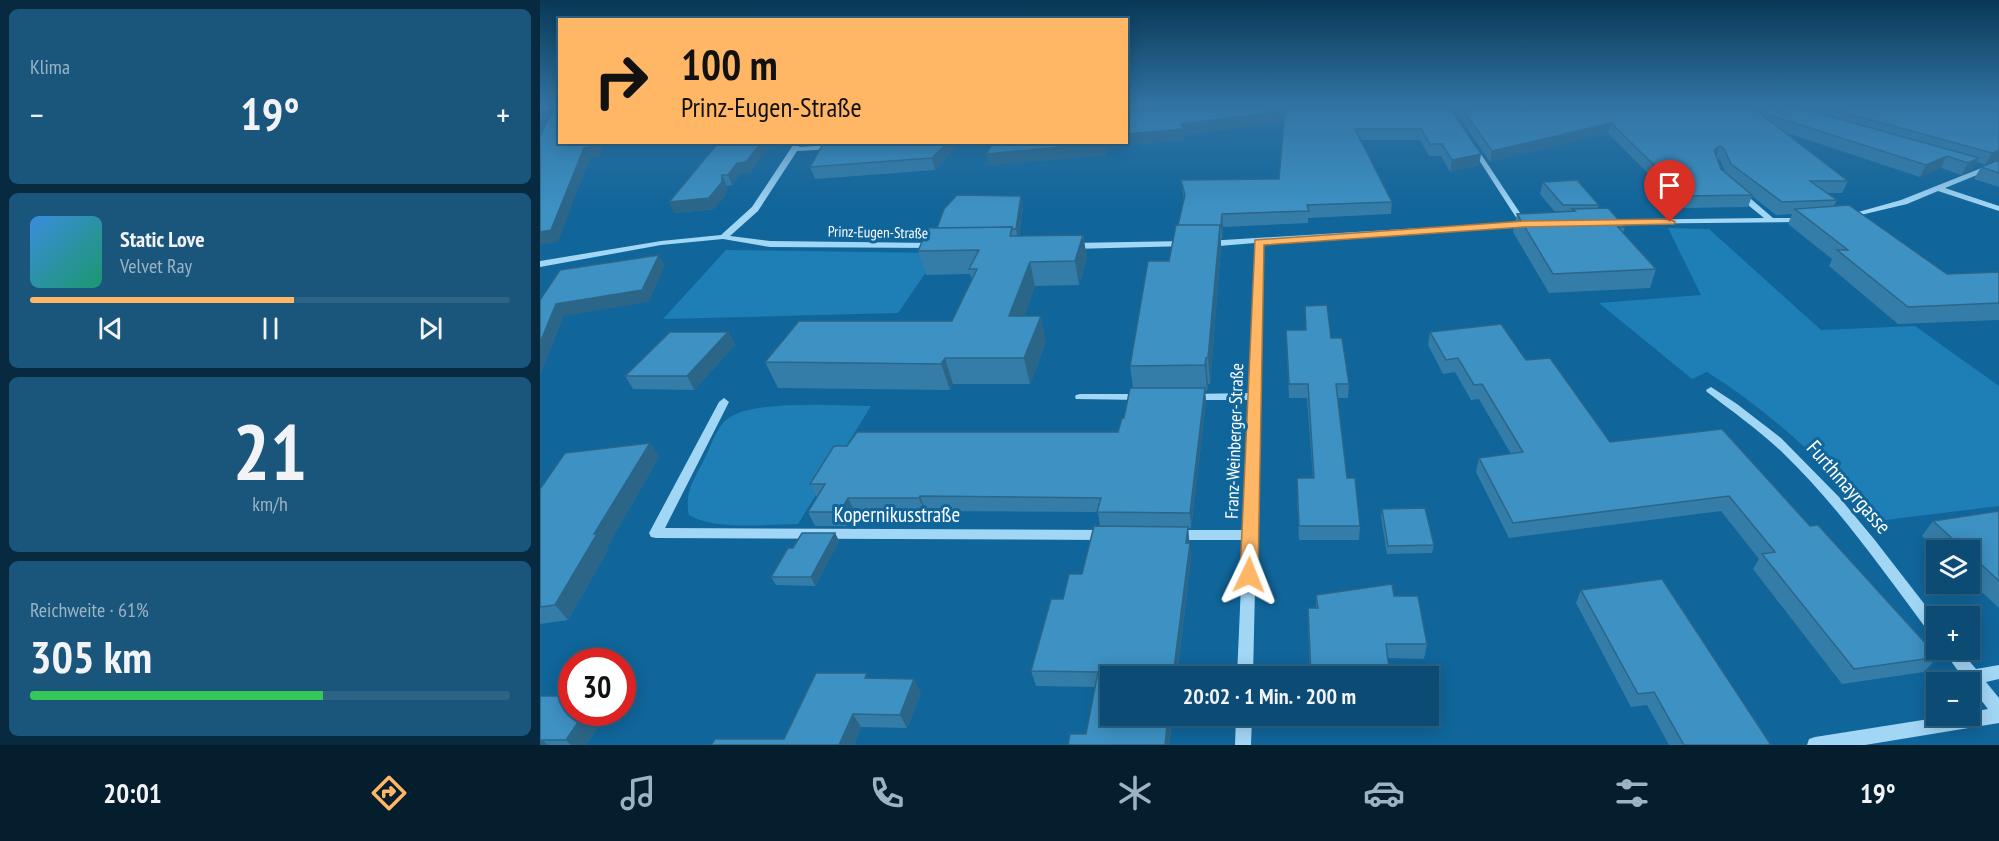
<!DOCTYPE html>
<html lang="de">
<head>
<meta charset="utf-8">
<style>
	:root { --surface:#0c4c74; --page:#1a567c; --text:#f1f3f6; --muted:#9ab4c5; --line:#2c6386; --accent:#ffb766 }
	body { margin:0; font-family:"PT Sans Narrow",sans-serif; background:var(--page); color:var(--text); height:100vh; display:flex; flex-direction:column; font-size:22px; white-space:nowrap }
	* { box-sizing:border-box; margin:0 }
	p { font-size:20px; color:var(--muted) }
	.icon { flex:none; width:33px; height:33px; fill:none; stroke:currentColor; stroke-width:2; stroke-linecap:round; stroke-linejoin:round }
	.map { position:relative; flex:1; overflow:hidden }
	.sheet { display:flex; flex-direction:column; gap:9px; padding:9px; background:#072a40; width:540px }
	.sheet>* { flex:none }
	.hud { position:absolute; left:18px; top:18px; width:570px; height:126px; border-radius:0px; box-shadow:0 3px 15px #0003,0 0 0 2px var(--line); background:#ffb766; color:#111; overflow:hidden }
	.controls { position:absolute; left:1386px; top:540px; display:grid; gap:12px }
	.controls a { display:grid; place-items:center; width:54px; height:54px; border-radius:0px; background:var(--surface); box-shadow:0 3px 15px #0003,0 0 0 2px var(--line); font-size:30px }
	.speed { position:absolute; left:18px; top:648px; display:flex; gap:12px; font-size:30px; font-weight:700; text-align:center }
	.speed>* { display:grid; place-content:center; width:78px; height:78px; border-radius:50%; background:var(--surface); box-shadow:0 3px 15px #0003,0 0 0 2px var(--line); line-height:1 }
	.speed .limit { border:9px solid #d22; background:#fff; color:#111 }
	.pin { position:absolute; display:grid; place-items:center; width:51px; height:51px; color:#fff; margin:-62px -26px; border-radius:50% 50% 50% 0; rotate:-45deg; box-shadow:0 0 6px #0007 }
	.pin .icon { rotate:45deg }
	.me { position:absolute; width:66px; margin:-33px; rotate:2deg; stroke-linejoin:round; filter:drop-shadow(0 0 4px #0008) }
	.turn { display:flex; align-items:center; gap:21px; height:126px; padding:0 24px; font-size:27px }
	.turn .icon { width:78px; height:78px; stroke-width:2.5 }
	.turn b { display:block; font-size:42px; line-height:51px }
	.big { font-size:45px; font-weight:700; line-height:1.1 }
	.sheet .tile { flex:1; display:flex; flex-direction:column; justify-content:center; gap:9px; min-width:0; padding:0 21px; border-radius:9px; background:var(--page) }
	.sheet .dial { align-items:center; gap:0 }
	.dial b { font-size:78px; line-height:1 }
	.song { display:flex; align-items:center; gap:18px }
	.cover { width:72px; height:72px; border-radius:9px; background:linear-gradient(135deg,hsl(210 70% 55%),hsl(160 70% 35%)) }
	.played { height:6px; border-radius:3px; background:linear-gradient(90deg,var(--accent) 55%,var(--line) 55%) }
	.keys { display:flex; justify-content:space-around; direction:ltr }
	.heat { display:flex; justify-content:space-between; align-items:center; font-size:33px; direction:ltr }
	.charge { height:9px; border-radius:4px; background:linear-gradient(90deg,#34c759 61%,var(--line) 0) }
	.trip { position:absolute; left:560px; top:666px; width:339px; height:60px; border-radius:0px; background:var(--surface); box-shadow:0 3px 15px #0003,0 0 0 2px var(--line); font-weight:700; line-height:60px; text-align:center }
	.dock { display:flex; height:96px; justify-content:space-around; align-items:center; background:#051e2e; color:var(--muted) }
	.dock .icon { width:42px; height:42px }
	.dock .on { color:var(--accent) }
	.dock b { font-size:27px; color:var(--text) }
	main { display:flex; flex:1; min-height:0 }
	.map>svg:first-child { display:block }
	.green { fill:#1e7fb7 }
	.lines { fill:none; stroke-linecap:round; stroke-linejoin:round }
	.minor { fill:#a2d6f5; fill-rule:evenodd }
	.wall { fill:#347da8; fill-rule:evenodd }
	.shaded-wall { fill:#2b6688 }
	.building { fill:#3d91c3; stroke:#2b6688; stroke-width:1.5 }
	.route { fill:#ffb766; stroke:#a67742; stroke-width:1.5 }
	.labels { text-anchor:middle; dominant-baseline:central; stroke-width:6; stroke-linejoin:round; paint-order:stroke }
	.far-street-label { font-size:15px; fill:#fff; stroke:#10659a }
	.street-label { font-size:18px; fill:#fff; stroke:#10659a }
	.near-street-label { font-size:21px; fill:#fff; stroke:#10659a }
</style>
</head>
<body>
<main>
<section class="sheet">
<div class="tile"><p>Klima</p>
<div class="heat"><a>−</a><b class="big">19°</b><a>+</a></div>
</div>
<div class="tile">
<div class="song"><i class="cover"></i><div><b>Static Love</b><p>Velvet Ray</p></div></div>
<div class="played"></div>
<div class="keys"><svg class="icon" aria-label="previous" viewBox="0 0 24 24"><path d="M18 5L8 12l10 7zM5 5v14"/></svg><svg class="icon" aria-label="pause" viewBox="0 0 24 24"><path d="M8 5v14M16 5v14"/></svg><svg class="icon" aria-label="next" viewBox="0 0 24 24"><path d="M6 5l10 7-10 7zM19 5v14"/></svg></div>
</div>
<div class="tile dial"><b>21</b><p>km/h</p></div>
<div class="tile"><p>Reichweite · 61%</p><b class="big">305 km</b><div class="charge"></div></div>
</section>
<div class="map">
<svg width="1459" height="745" viewBox="0 0 1459 745">
	<rect width="100%" height="100%" fill="#10659a"/>
	<!-- green -->
	<path class="green" d="M1128 228 1169 229 1281 330 1375 326 1459 386V506L1337 521C1287 465 1231 412 1167 372L1152 379 1059 303 1161 295Z
		M186 250 399 253 358 313 123 319Z
		M331 406 258 524C226 524 176 531 149 515 144 493 154 479 164 460 170 448 175 432 183 423 203 398 298 406 331 406Z"/>
	<g class="lines">
		<!-- minor -->
		<path class="minor" d="M255 142H262L259 147 293 145 296 147 293 149 257 151 218 211 190 236 230 241 393 243 396 244V248L230 247 183 239 121 245 0 267V261L121 241 181 235 212 207Z
			M933 144 935 145 986 222 990 224 989 226 723 243 713 676H697L703 540H636L631 539 629 535 631 531 636 530H703L708 400H652L647 397 652 394 709 393 715 243 667 247 663 244 667 241 979 222 930 146Z
			M1459 161V166L1405 188 1459 206V211L1398 191 1367 204 1308 218 1304 216 1361 200Z
			M1197 192H1203L1233 218H1262L1266 220 1262 222 1068 224 1064 222 1068 220 1224 218 1197 196Z
			M645 241 649 244 648 246 532 249 528 246 532 243Z
			M1171 387 1197 404 1241 438 1299 497 1334 539 1396 619V636L1391 635C1344 572 1299 507 1243 453 1219 430 1193 412 1167 392L1166 390Z
			M540 394H600L605 397 600 400 536 399 535 397 536 395Z
			M184 398 189 402 125 528 566 530 571 531 573 535 571 539 566 540 116 538 111 537 109 533 179 402Z
			M1403 650H1420L1436 669 1459 665V679L1446 682 1459 698V723L1325 745H1267L1269 739 1275 737 1408 716H1430V712L1448 709 1430 686V682H1426Z
			M696 716H712L711 745H695Z"/>
	</g>
	<!-- wall -->
	<path class="wall" d="M586 104H907L939 165 910 172 901 156H889L880 140H821L852 202 851 214 768 218V223L683 227 682 239H681V247L670 384H668L667 391H665L666 402 651 528H648L651 558 629 745H528L546 734 555 687 496 686 491 671 523 599 542 574 560 526 558 512 386 511 385 513 315 512 307 526H275L268 512 277 497 270 484 307 446 578 432 584 418 593 388 590 366 629 261 638 225 644 199 641 180 739 179 744 122 643 135 644 140 571 147V149H565L566 155 449 165 446 154Z
		M910 104H1459V159L1445 165 1437 162 1432 169 1421 175 1401 168 1380 177 1244 132 1308 181 1302 193H1287L1297 200 1294 206 1407 274 1459 272V320L1358 324 1289 266 1292 259 1248 224 1252 214 1236 215 1212 196 1208 207 1142 208 1068 133 950 162ZM1177 158 1180 160 1186 173 1181 169Z
		M179 142 210 173H201L192 185 187 186V193L174 209 134 213Z
		M421 142 395 170 275 179 270 167Z
		M1459 160V187L1434 179 1441 167Z
		M1003 182 1059 205 1058 208 1085 227 1083 233 1116 269 1110 288 1009 293 973 232 977 214 1015 212 1000 194Z
		M483 206 479 236 543 235 547 258 539 285 495 286 484 316 506 342 490 384H413L410 390 238 388 225 362 412 321 432 280 430 274 386 275 378 251Z
		M765 306 791 338 809 384 808 398H797L807 478 820 526 819 540H759L757 493V478H773L767 398H749L746 330H765Z
		M188 332 195 345 154 390 93 389 85 376Z
		M890 332 986 360 1070 442 1270 526 1398 657 1384 672 1302 684 1213 569 1219 559 1181 511 969 538 936 472 939 458 971 454 939 399 931 400 915 372 903 374 888 345Z
		M110 443 119 457 67 547 69 548 28 620 0 624V489Z
		M842 509 894 545 892 553 847 554 841 517Z
		M1459 511V608L1430 581V550H1397L1382 536 1393 521Z
		M295 533 299 541 275 586 236 585 231 577 253 548Z
		M1041 590 1231 745H1129L1107 705 1091 707 1036 603Z
		M776 595 854 596 887 644 884 659 848 658 850 676H770L768 622V608H776Z
		M330 679 381 693 367 728 321 727 314 745H171L244 739Z
		M0 696 32 712H68L46 745H0Z"/>
	<!-- shaded-wall -->
	<path class="shaded-wall" d="M598 104H680L586 116V105Z
		M14 109 20 119 0 122V111Z
		M745 111V122L643 135 644 140 571 147V149H565L566 155 449 165 446 154 564 142H586V134L641 124Z
		M1071 123 1068 133 950 162 952 151Z
		M55 142H65L60 157 50 158 18 242 0 245V232L44 148Z
		M222 142H234L210 173H201L192 185 188 175 197 163Z
		M408 142H421L395 170 392 158Z
		M1180 146 1176 157 1174 150Z
		M1459 150V159L1445 165 1452 153Z
		M941 154 939 165 910 172 912 160Z
		M1407 156 1401 168 1380 177 1386 165Z
		M1439 158 1432 169 1421 175 1428 163Z
		M182 175 187 186V193L174 209 134 213 129 202Z
		M481 196 483 206 478 240 476 229Z
		M682 214 683 227 682 239 681 226Z
		M680 225 681 247 670 384 668 358Z
		M543 235 547 258 539 285 535 261Z
		M119 255 125 266 109 302 24 316 0 376V343L16 304Z
		M490 262 495 286 475 342 469 316Z
		M501 316 506 342 490 384 484 358Z
		M188 332 195 345 154 390 147 376Z
		M405 358 413 384 410 390 401 364Z
		M666 358 668 384 667 391 665 365Z
		M665 388 666 402 651 528 650 513Z
		M110 443 119 457 67 547 69 548 28 620 15 605 54 534Z
		M380 496 386 511 385 513 379 498Z
		M308 498 315 512 307 526 300 512Z
		M648 527 649 542 648 558 646 543Z
		M295 533 299 541 275 586 271 577Z
		M650 543 651 558 637 676H633Z
		M374 679 381 693 367 728 360 715Z
		M45 712H68L46 745H31L26 740Z
		M313 714 321 727 314 745H299Z
		M628 716H632L629 745H625Z
		M2 740 8 745H0Z"/>
	<!-- building -->
	<path class="building" d="M0 104H20V142H55L54 146 44 148 11 230 0 232V136L14 109 0 111Z
		M661 104H907L941 154 912 160 902 144H890L881 129H815L852 202 767 205 769 211 682 214 681 226H680V225H638L645 195 641 180 739 179 745 111 641 124 643 129 586 134V113Z
		M919 104H1245L1439 158 1428 163 1407 156 1386 165 1217 111 1308 181H1270L1297 200 1242 202 1191 164 1184 149 1180 146 1174 150 1181 169 1212 195 1146 196 1071 123 952 151Z
		M1273 104H1459V150L1452 153Z
		M179 142H222L206 162 197 163 188 175H182V182L169 198 129 202Z
		M284 142H408L392 158 270 167Z
		M454 142H564V143L446 154Z
		M1459 160V173L1441 167Z
		M1037 180 1059 205H1023L1003 182Z
		M417 195 481 196 476 229H472V227L397 228 404 209Z
		M1309 205 1407 274 1459 272V303L1368 307 1297 250H1308L1255 209Z
		M1068 208 1085 227H1078L1116 269 1013 274 977 214 1035 211 1032 209Z
		M636 225H680L668 358H666L665 365 590 366 608 261H629Z
		M472 227 470 236 543 235 535 261 490 262 469 316H501L484 358H405L401 364 225 362 259 321H412L437 269H429L439 250 378 251 388 228Z
		M119 255 102 290 16 304 0 343V300L20 270Z
		M787 305 791 338H802L809 384H796L807 478H815L820 526H759L757 478H774L768 384H749L746 330H766L765 306Z
		M961 324 986 360 1010 358 1070 442 1182 429 1270 526 1278 525 1398 657 1314 669 1222 554 1235 552 1189 496 973 523 939 458 983 452 942 384 934 385 918 358 906 360 890 332Z
		M130 332H188L147 376H85Z
		M590 388H665L650 513 557 512 561 498 380 496 379 498H308L300 512H268L285 484H270L294 446H307L317 432H578L582 418H584Z
		M110 443 54 534H57L15 605 0 607V489L25 453Z
		M885 508 894 545 848 546 842 509Z
		M1459 511V581L1430 554V550H1425L1393 521Z
		M554 526 648 527 646 543H650L633 676H570V716H628L625 745H528L530 734H546L558 672 491 671 511 599H523L529 574H542Z
		M262 533H295L271 577H231L248 548H253Z
		M1122 579 1231 745H1144L1114 692 1098 694 1041 590Z
		M852 584 854 596H878L887 644H846L850 676H780V675H771L768 608H778L776 595Z
		M276 673H327L325 678 374 679 360 715 313 714 299 745H171L175 739H244Z
		M0 696H32V712H45L26 740H2L0 743Z"/>
	<!-- sky -->
	<linearGradient id="sky" x2="0" y2="1"><stop stop-color="#093855"/><stop offset="0.5" stop-color="#3173a3"/><stop offset="1" stop-color="#3173a3" stop-opacity="0"/></linearGradient>
	<rect width="1459" height="208" fill="url(#sky)"/>
	<!-- route -->
	<path class="route" d="M1130 219 1135 222 1134 224 984 227 724 245 718 575 715 580 709 582 703 580 700 575 715 240 984 221Z"/>
	<g class="labels">
		<!-- far-street labels -->
		<g class="far-street-label">
			<text transform="translate(338 232) rotate(1)">Prinz-Eugen-Straße</text>
		</g>
		<!-- street labels -->
		<g class="street-label">
			<text transform="translate(694 441) rotate(-88)">Franz-Weinberger-Straße</text>
		</g>
		<!-- near-street labels -->
		<g class="near-street-label">
			<text transform="translate(1309 487) rotate(49)">Furthmayrgasse</text>
			<text x="357" y="514">Kopernikusstraße</text>
		</g>
	</g>
</svg>
<div class="controls">
<a><svg class="icon" aria-label="layers" viewBox="0 0 24 24"><path d="M12 4l9 5-9 5-9-5zM3 14l9 5 9-5"/></svg></a>
<a>+</a>
<a>−</a>
</div>
<div class="speed"><div class="limit">30</div></div>
<div class="pin" style="left:1130px;top:222px;background:#d93025"><svg class="icon" aria-label="arrive" viewBox="0 0 24 24"><path d="M6 21V4h12l-3 4 3 4H6"/></svg></div>
<svg class="me" style="left:709px;top:575px" viewBox="-20 -20 40 40"><path d="M0-17L14 15 0 8-14 15z" fill="#ffb766" stroke="#fff" stroke-width="4"/></svg>
<div class="trip">20:02 · 1 Min. · 200 m</div>
<div class="hud">
<div class="turn"><svg class="icon" aria-label="right" viewBox="0 0 24 24"><path d="M7 20v-9h11M14 6l5 5-5 5"/></svg><div><b>100 m</b>Prinz-Eugen-Straße</div></div>
</div>
</div>
</main>
<nav class="dock">
<b>20:01</b>
<svg class="icon on" aria-label="directions" viewBox="0 0 24 24"><path d="M12 3l9 9-9 9-9-9zM9 14v-3h6M13 9l2 2-2 2"/></svg>
<svg class="icon" aria-label="music" viewBox="0 0 24 24"><path d="M9 18V5l10-2v13"/><circle cx="6" cy="18" r="3"/><circle cx="16" cy="16" r="3"/></svg>
<svg class="icon" aria-label="phone" viewBox="0 0 24 24"><path d="M5 4h4l2 5-3 2q2 4 5 5l2-3 5 2v4C11 20 4 13 5 4z"/></svg>
<svg class="icon" aria-label="climate" viewBox="0 0 24 24"><path d="M12 3v18M4 7l16 10M4 17L20 7"/></svg>
<svg class="icon" aria-label="car" viewBox="0 0 24 24"><path d="M5 17H2v-5l4-1 3-4h7l3 4 3 1v5h-3M9 17h6M6 11h13"/><circle cx="7" cy="17" r="2"/><circle cx="17" cy="17" r="2"/></svg>
<svg class="icon" aria-label="filters" viewBox="0 0 24 24"><path d="M4 7h16M4 17h16"/><circle cx="9" cy="7" r="2"/><circle cx="15" cy="17" r="2"/></svg>
<b>19°</b>
</nav>
</body>
</html>
